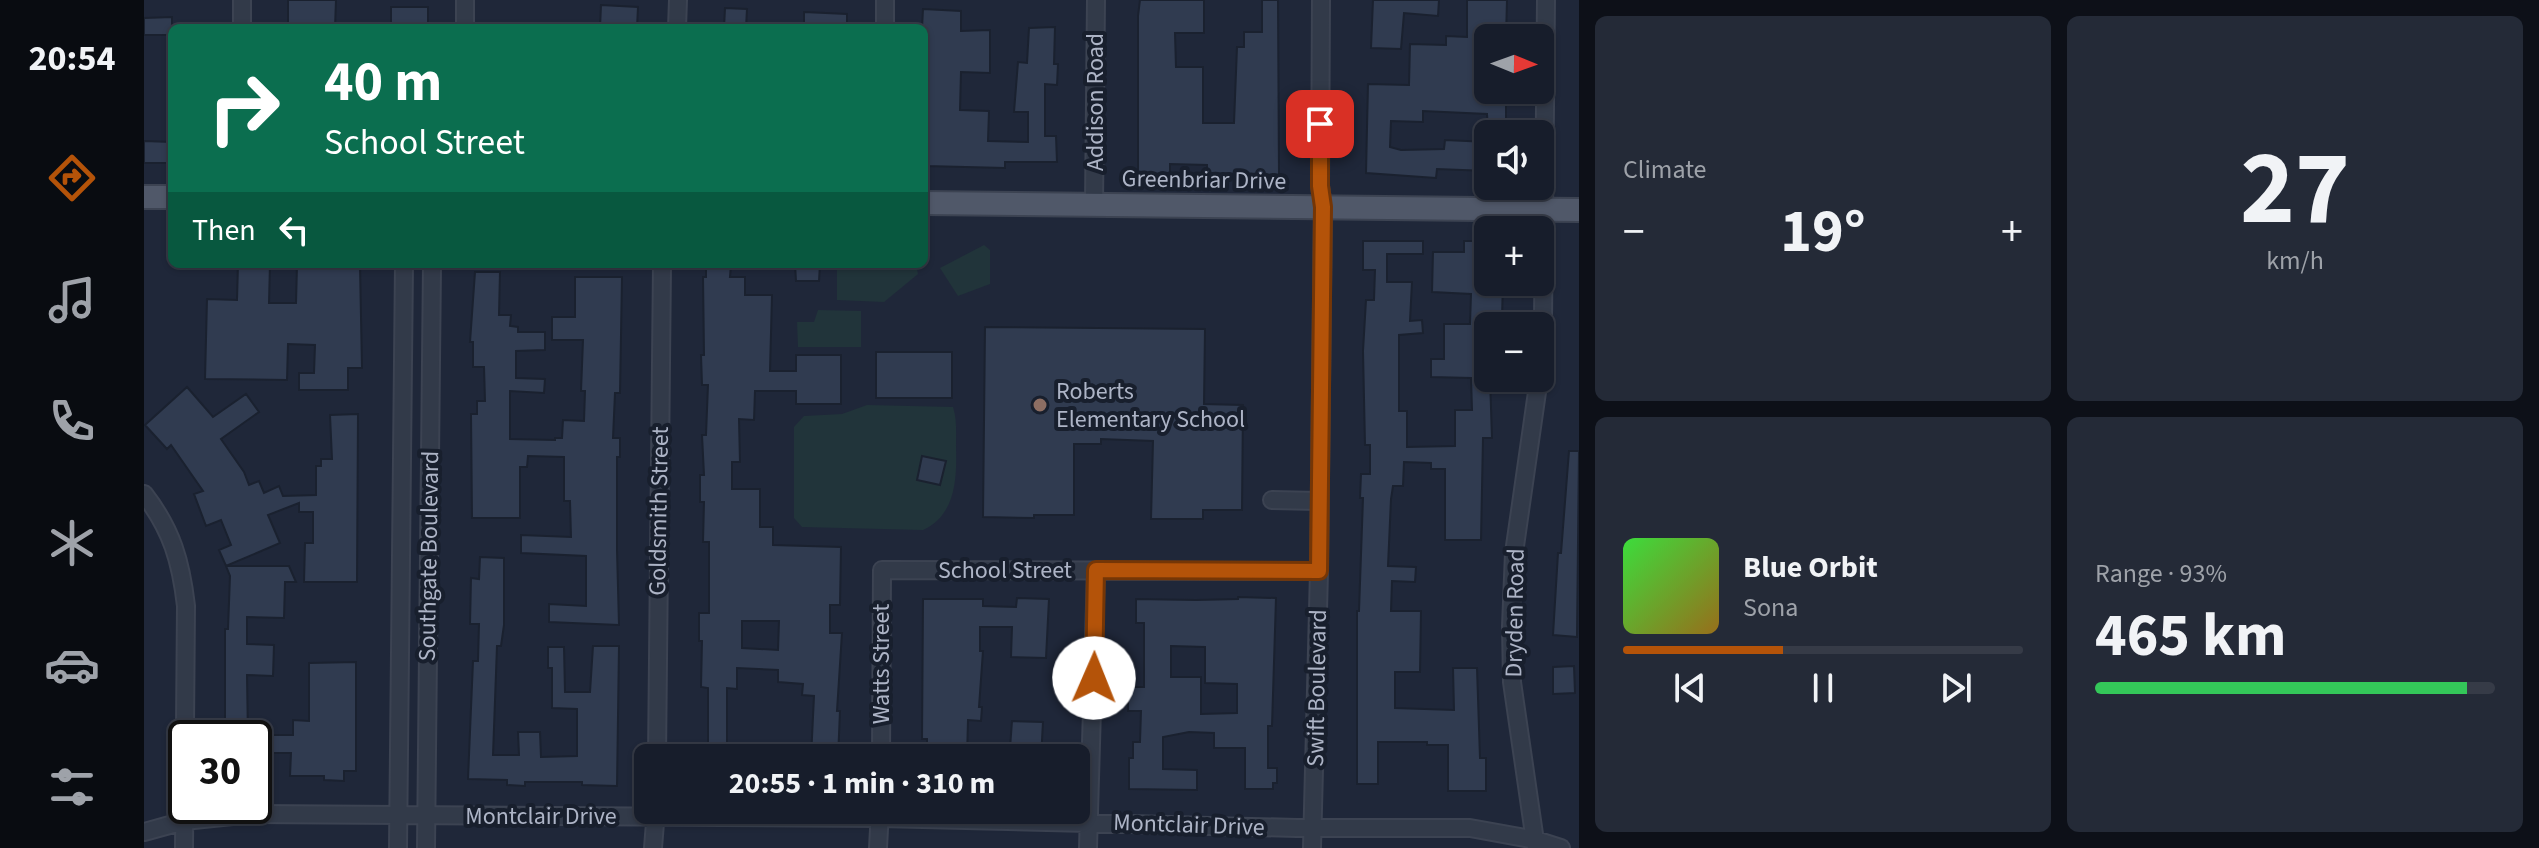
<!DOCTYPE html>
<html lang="en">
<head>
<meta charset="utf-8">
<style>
	:root { --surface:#171d2b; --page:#242a37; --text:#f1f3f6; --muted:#9ea2a9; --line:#363b47; --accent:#b45309 }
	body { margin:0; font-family:"Source Sans 3",sans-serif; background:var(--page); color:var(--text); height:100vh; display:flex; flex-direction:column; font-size:30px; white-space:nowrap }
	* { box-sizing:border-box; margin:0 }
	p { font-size:26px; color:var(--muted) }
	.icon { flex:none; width:44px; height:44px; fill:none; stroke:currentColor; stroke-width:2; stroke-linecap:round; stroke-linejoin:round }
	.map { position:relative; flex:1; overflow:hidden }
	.side { display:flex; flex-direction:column; gap:16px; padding:16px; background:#0d1018; width:960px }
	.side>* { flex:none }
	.top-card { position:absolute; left:24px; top:24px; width:760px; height:244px; border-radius:12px; box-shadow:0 2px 6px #0004,0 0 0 2px var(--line); background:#0b6e4f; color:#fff; overflow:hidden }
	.needle { width:52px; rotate:91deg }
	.fabs { position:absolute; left:1330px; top:24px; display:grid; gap:16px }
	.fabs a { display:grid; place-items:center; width:80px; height:80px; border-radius:12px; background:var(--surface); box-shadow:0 2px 6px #0004,0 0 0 2px var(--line); font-size:40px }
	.speed { position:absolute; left:24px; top:720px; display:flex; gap:16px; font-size:40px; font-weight:700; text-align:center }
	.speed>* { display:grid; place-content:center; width:104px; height:104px; border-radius:50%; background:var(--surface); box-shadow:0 2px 6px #0004,0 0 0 2px var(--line); line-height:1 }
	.speed .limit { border:4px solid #111; border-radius:12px; background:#fff; color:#111 }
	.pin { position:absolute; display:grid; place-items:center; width:68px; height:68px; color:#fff; margin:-34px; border-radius:16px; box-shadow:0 4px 12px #0006 }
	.me { position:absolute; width:88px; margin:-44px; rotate:1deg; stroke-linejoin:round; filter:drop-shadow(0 0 6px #0008) }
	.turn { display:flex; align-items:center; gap:28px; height:168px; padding:0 24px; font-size:36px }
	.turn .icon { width:104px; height:104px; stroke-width:2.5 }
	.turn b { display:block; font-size:56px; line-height:68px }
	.then { display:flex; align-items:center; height:76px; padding:0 24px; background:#0003; gap:16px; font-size:30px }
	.big { font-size:60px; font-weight:700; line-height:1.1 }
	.side .widget { flex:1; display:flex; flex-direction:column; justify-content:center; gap:12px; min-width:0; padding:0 28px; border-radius:12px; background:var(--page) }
	.side .dial { align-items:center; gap:0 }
	.dial b { font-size:104px; line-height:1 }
	.song { display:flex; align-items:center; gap:24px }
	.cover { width:96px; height:96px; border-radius:12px; background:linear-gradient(135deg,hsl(120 70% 55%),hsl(40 70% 35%)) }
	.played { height:8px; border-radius:4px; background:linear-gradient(90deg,var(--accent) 40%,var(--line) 40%) }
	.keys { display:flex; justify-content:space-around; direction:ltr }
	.heat { display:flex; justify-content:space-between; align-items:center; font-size:44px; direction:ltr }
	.charge { height:12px; border-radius:6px; background:linear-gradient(90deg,#34c759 93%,var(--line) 0) }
	.side .tiles { flex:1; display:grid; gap:16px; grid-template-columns:repeat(2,1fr) }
	.trip { position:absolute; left:490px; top:744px; width:456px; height:80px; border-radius:12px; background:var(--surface); box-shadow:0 2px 6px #0004,0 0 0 2px var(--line); font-weight:700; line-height:80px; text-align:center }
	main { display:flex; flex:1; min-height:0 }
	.tab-bar { display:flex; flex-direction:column; width:144px; justify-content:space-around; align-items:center; background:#090c11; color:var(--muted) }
	.tab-bar .icon { width:56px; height:56px }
	.tab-bar .on { color:var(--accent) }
	.tab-bar b { font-size:36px; color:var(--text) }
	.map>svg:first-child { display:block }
	.green { fill:#21343a }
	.building { fill:#303b50; stroke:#1a212f; stroke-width:2; fill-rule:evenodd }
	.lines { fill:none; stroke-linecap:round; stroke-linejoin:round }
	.minor-casing { stroke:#3c4352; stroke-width:20 }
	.major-casing { stroke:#3c4352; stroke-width:26 }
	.minor { stroke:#323a49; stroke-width:16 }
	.major { stroke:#505869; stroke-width:22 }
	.route-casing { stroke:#753606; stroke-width:20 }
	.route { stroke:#b45309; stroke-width:14 }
	.education-dot { fill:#8d6e63; stroke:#181f2d; stroke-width:3 }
	.labels { text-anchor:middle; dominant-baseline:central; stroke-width:8; stroke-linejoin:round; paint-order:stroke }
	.street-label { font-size:24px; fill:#adb4c6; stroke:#181f2d }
	.poi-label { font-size:24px; fill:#adb4c6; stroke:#181f2d; text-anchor:start }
</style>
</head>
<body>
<main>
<nav class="tab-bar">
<b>20:54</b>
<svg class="icon on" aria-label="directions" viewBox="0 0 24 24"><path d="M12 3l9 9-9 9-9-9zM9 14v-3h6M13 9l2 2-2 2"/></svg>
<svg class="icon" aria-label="music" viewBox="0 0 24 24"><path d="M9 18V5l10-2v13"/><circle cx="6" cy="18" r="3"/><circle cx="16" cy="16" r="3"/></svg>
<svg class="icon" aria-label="phone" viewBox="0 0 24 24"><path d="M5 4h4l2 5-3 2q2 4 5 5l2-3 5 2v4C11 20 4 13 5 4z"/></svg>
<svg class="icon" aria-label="climate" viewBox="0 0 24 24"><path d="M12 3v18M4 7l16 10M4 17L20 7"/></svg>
<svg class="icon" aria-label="car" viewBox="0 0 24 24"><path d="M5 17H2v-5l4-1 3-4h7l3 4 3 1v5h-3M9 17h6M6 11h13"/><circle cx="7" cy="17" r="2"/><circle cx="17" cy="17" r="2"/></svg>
<svg class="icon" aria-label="filters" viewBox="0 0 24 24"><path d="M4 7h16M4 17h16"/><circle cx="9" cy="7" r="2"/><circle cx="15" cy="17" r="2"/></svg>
</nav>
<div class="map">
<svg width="1435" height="848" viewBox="0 0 1435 848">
	<rect width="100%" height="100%" fill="#1f2739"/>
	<!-- green -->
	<path class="green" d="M840 245 846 250V284L814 296 796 268Z
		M693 264H772L774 274 740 302 693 300Z
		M674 310 717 311V347H654L653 322H670Z
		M723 405 809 407C813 419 812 433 812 446 813 478 812 515 779 530L658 527 650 518V427L660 416 698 414Z"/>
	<!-- building -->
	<path class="building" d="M144 0H192L191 28 144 26Z
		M996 0H1060V33H1031L1032 67H1059V123H1090L1093 47H1100V32H1118V0H1134L1135 175 1063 173V165L1026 164V174L994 173V16Z
		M1229 0H1295L1294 16 1260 13 1257 49 1227 48Z
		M1323 0H1363L1362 38H1344V105L1362 104V132H1344L1343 114 1279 111V122L1247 121 1246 147 1257 150 1300 149 1301 140 1344 142V171L1293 169 1292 178 1222 173 1224 84 1265 85 1266 44 1302 45V36L1323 37Z
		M457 5 494 7 493 28H456Z
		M247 7H284V28H247Z
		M581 8 603 9 602 28H580Z
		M779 9 817 11V31L846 30V73L817 72 816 110 845 111 844 141 884 142V112H870L874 62 883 63 885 28 911 27 910 64H914L913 85 901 84V136H912L913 162H861V168L782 166V37L778 28Z
		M660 12 703 14V28H660Z
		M28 17V35H0V18Z
		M0 141 28 142V163H0Z
		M1219 241H1279V254H1243V282H1268L1266 321 1278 320 1279 333 1255 335V411H1263V447L1311 446V410H1328L1327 378 1287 377V359H1300V324H1326L1327 294 1288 292 1289 252H1320V241H1344V282H1359L1358 317 1348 316V326H1344V378H1346L1348 438H1339L1337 540H1301V469H1287V463L1260 462 1259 486H1249L1247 499 1244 566 1272 567 1271 582 1248 581 1247 611H1277L1276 672H1251V708L1310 710 1309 668H1333L1336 758H1342V791H1304V745H1283V742H1234V784H1213V611H1215L1219 498H1216L1217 474H1226V445H1221L1219 351 1222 300H1230L1231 270H1219Z
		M94 264H126L125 303H152L153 265 216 266 218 368H204V390H155V373H170L171 345 144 344 143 380 61 379 63 299 93 300Z
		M562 264H587L586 277H601V295H628L626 371H652V355H697V404H652V391H611L610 420 595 419 596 462H588V489H616V527H629V545L697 547 696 605H686V633H698L693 711H696L694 758H667L670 696 658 695 659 684 634 682V670L593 668V689L583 688V758H564V688L557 687 558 641H555V613H565V542H559L560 502H556V475H560L558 435H562L564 385H558L557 355H560L559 277H562ZM598 621H635L634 650 598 648Z
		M651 264H676L675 281H652Z
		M331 272H356L355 315H367L366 326 374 327V332H401V350L372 351V378L401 379 400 393 366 391V439L411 440V438H418L419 420 440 421 441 391H437L439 340H408V317H431V277H478L476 393H471L469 438H476V457H473V550L475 625 405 622V604L442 606V556L377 553V535L427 537 426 501H420V457L384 456 383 467H376V518H328L327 414H333V401H341L340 367H329V342H326Z
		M841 327 1061 329 1060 404 1099 405 1098 510H1059V519H1007L1009 441 957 439V444H930V515H890V518L839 517Z
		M732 352H808V398H732Z
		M43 387 69 417 102 394 115 412 77 439 100 472 105 485 115 481 120 493 135 486 139 496 172 495V466H177V459H188L186 415 214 414 213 582H160L161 543H169V512H155V503L124 515 136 543 82 566 75 550 87 545 77 520 62 526 50 494 59 491 27 445 23 449 1 425Z
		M1425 451H1435L1433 637 1409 635 1414 553H1417Z
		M778 456 802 461 796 485 773 480Z
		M336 557 360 558V625L357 646H353L349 755H375L374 732H396L397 757 433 756V709L408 708V668H404V647H420L421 692H446L449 646H475L473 786 438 785V782H381V786L363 785V780L324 779 329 661H334L335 624H326L327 578 335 579Z
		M82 566H145L152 582H141L140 618 103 617V644L130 645 129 676 103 675 104 738H81V629H84L86 576Z
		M1094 597 1132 598 1128 726H1124V768H1133V783H1129V789H1101V748H1070V733L1045 732 1019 737V769L1053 770V790L985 789V758H989V742H996L997 711H984V687H1000V623H992V599L1052 600 1094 599ZM1027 646 1061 647V683L1093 684V713L1057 714V677H1027Z
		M873 598 905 599 902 658 867 657 868 627H836V651H839L835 707H838L837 721 824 720 823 758H783V739H778L779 599H839V606L872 607Z
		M212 662V771H200V781L180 780V776H146L147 753H110V735H149V720L165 721V663Z
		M1430 666 1431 693 1409 694V667Z
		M868 721 899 722 897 758H883V749L866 748Z"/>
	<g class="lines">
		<!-- minor casing -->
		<g class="minor-casing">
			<path id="minor" d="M98 28V0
				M321 28V0
				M533 28 534 0
				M741 28V0
				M950 205 952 0
				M1396 360 1399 321 1402 0
				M0 494C28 530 37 562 42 606L40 848
				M1128 500 1175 501
				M513 758 518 264
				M737 758 738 570 1175 571
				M0 832 40 821 108 814 736 818 1153 828H1326L1392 840 1417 848
				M254 848 260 264
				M282 848 288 264
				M509 848 512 810
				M734 848 736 810
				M944 848 952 570
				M1168 848 1175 571 1179 207 1176 186 1177 0
				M1392 848 1368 682 1367 626 1370 553 1395 378"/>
		</g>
		<!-- major casing -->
		<g class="major-casing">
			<path id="major" d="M0 197H28
				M780 203 1435 210"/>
		</g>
		<!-- minor -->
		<use href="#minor" class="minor"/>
		<!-- major -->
		<use href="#major" class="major"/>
	</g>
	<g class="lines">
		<!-- route casing -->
		<g class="route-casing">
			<path id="route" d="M950 678 952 570 1175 571 1179 207 1176 186V124"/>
		</g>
		<!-- route -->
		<use href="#route" class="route"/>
	</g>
	<!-- markers -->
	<circle class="education-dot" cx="896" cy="405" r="8"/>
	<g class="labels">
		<!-- street labels -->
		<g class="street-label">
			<text transform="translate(951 102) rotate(-90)">Addison Road</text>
			<text transform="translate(1060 180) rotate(1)">Greenbriar Drive</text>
			<text transform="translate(515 511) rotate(-89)">Goldsmith Street</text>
			<text transform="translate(285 556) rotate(-89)">Southgate Boulevard</text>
			<text x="861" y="570">School Street</text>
			<text transform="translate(1371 613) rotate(-89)">Dryden Road</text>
			<text transform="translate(737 664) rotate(-90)">Watts Street</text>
			<text transform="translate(1173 688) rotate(-89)">Swift Boulevard</text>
			<text x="397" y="816">Montclair Drive</text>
			<text transform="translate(1045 825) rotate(2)">Montclair Drive</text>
		</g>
		<!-- poi labels -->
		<g class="poi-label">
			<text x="912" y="391">Roberts<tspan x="912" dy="28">Elementary School</tspan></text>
		</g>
	</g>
</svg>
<div class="fabs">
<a><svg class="needle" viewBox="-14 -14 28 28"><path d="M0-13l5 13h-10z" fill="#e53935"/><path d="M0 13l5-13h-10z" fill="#9ea2a9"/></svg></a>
<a><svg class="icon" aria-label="sound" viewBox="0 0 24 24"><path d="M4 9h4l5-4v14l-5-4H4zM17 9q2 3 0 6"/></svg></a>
<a>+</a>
<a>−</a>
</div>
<div class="speed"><div class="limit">30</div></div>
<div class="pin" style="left:1176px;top:124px;background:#d93025"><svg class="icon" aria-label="arrive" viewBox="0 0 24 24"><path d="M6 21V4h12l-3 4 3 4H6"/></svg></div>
<svg class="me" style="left:950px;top:678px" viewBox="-20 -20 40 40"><circle r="19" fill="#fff"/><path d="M0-13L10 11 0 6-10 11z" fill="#b45309"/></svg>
<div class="trip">20:55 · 1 min · 310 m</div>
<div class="top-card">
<div class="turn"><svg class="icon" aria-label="right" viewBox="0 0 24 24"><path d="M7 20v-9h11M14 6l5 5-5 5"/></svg><div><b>40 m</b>School Street</div></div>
<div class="then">Then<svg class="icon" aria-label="left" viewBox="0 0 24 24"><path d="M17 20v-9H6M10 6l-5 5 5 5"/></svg></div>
</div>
</div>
<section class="side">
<div class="tiles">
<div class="widget"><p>Climate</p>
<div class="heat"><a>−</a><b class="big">19°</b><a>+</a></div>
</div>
<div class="widget dial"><b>27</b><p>km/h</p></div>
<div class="widget">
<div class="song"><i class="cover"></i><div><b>Blue Orbit</b><p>Sona</p></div></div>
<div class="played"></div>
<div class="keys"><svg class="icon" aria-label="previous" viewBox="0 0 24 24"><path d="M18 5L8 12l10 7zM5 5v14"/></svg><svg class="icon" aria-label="pause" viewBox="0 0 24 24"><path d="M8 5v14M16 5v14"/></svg><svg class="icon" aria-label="next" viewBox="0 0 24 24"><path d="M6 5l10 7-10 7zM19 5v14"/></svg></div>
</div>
<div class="widget"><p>Range · 93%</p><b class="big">465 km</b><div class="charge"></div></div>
</div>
</section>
</main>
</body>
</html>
